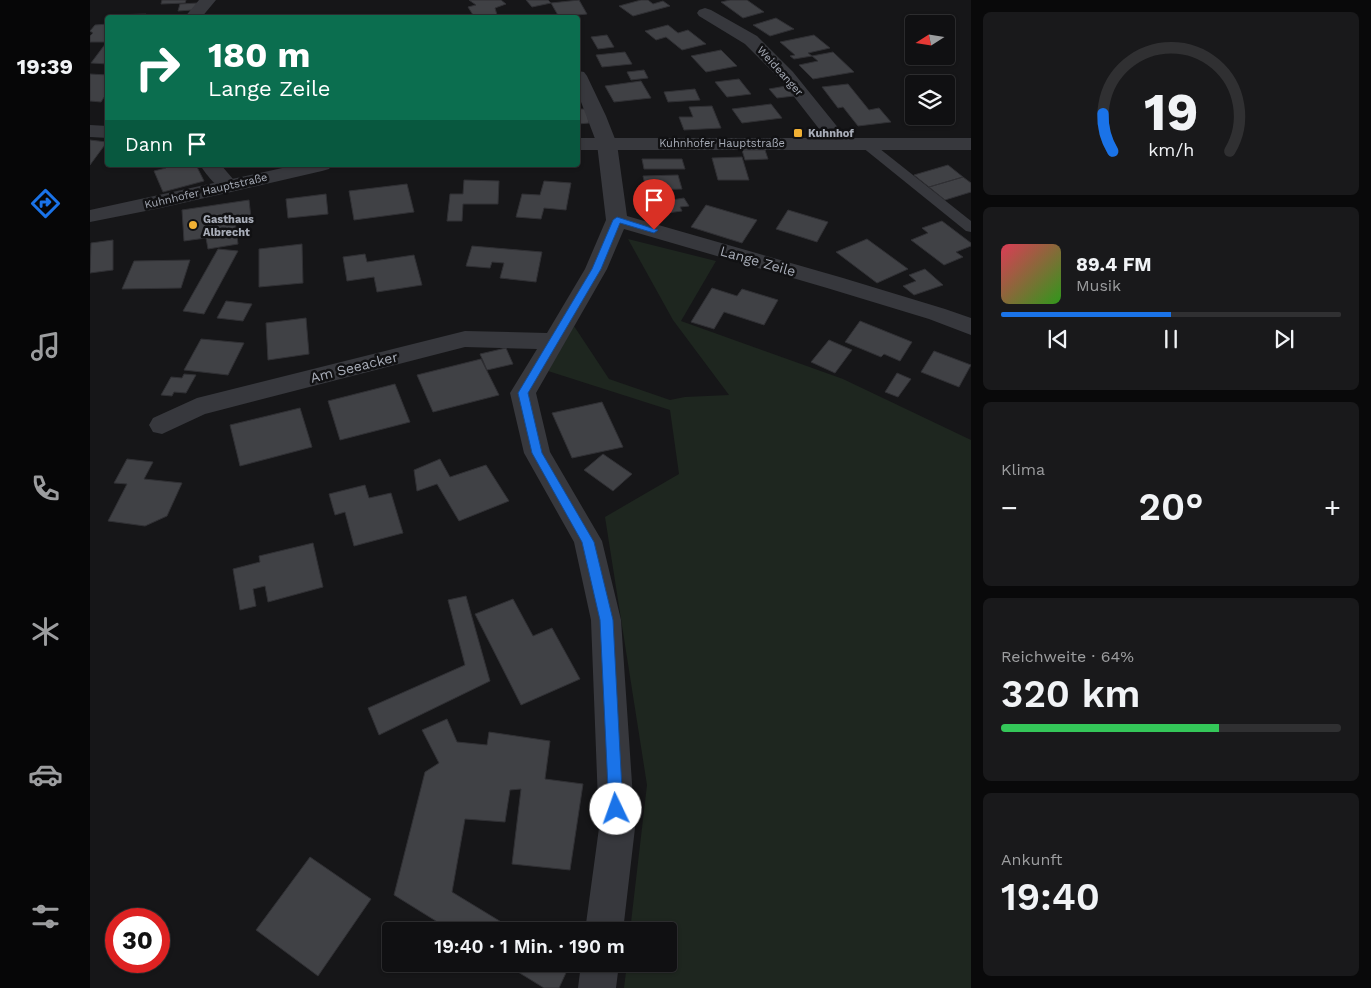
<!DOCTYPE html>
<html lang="de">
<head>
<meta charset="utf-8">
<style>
	:root { --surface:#101012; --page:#19191b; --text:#f1f3f6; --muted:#9c9d9f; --line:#303032; --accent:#1a73e8 }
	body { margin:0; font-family:"Work Sans",sans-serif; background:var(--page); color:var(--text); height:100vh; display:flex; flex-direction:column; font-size:19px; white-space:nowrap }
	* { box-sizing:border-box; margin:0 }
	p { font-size:16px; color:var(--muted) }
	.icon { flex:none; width:28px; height:28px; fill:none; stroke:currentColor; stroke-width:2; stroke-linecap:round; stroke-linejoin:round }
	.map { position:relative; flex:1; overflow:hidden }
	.drawer { display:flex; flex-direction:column; gap:12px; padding:12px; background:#09090a; width:400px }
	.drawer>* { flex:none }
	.hud { position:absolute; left:15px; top:15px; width:475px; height:152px; border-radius:5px; box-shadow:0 1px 4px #0004,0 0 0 1px var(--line); background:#0b6e4f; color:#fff; overflow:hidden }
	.needle { width:32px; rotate:258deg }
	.fabs { position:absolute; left:815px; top:15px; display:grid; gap:10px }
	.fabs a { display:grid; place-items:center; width:50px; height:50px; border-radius:5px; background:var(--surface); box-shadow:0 1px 4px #0004,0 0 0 1px var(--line); font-size:25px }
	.speed { position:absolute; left:15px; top:908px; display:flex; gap:10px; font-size:25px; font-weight:700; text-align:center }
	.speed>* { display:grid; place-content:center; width:65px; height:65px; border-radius:50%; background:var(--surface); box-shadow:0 1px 4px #0004,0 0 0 1px var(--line); line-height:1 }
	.speed .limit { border:8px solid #d22; background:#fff; color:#111 }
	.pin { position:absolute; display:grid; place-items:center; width:42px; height:42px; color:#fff; margin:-51px -21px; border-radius:50% 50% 50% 0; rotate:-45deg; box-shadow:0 0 5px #0007 }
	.pin .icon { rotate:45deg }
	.me { position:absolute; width:55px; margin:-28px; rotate:357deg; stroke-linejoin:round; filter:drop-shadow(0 0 4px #0008) }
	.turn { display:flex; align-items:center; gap:18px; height:105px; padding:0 20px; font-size:22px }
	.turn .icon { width:65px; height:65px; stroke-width:2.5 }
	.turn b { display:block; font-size:35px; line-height:42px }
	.then { display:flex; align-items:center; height:48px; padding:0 20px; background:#0003; gap:10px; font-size:19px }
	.big { font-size:38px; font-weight:600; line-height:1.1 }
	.drawer .card { flex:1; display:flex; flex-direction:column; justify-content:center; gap:8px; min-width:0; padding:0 18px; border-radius:8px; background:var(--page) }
	.drawer .dial { align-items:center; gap:0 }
	.dial svg { height:130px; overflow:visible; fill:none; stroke:var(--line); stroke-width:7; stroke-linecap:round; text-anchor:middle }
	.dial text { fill:var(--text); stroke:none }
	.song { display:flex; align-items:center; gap:15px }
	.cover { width:60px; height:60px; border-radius:8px; background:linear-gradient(135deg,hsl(350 70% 55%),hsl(110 70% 35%)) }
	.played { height:5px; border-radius:2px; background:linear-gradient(90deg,var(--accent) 50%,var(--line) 50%) }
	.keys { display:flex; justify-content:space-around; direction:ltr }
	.heat { display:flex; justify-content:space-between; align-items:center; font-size:28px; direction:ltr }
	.charge { height:8px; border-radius:4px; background:linear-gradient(90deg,#34c759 64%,var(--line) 0) }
	.trip { position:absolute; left:292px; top:922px; width:295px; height:50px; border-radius:5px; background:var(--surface); box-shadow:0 1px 4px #0004,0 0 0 1px var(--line); font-weight:600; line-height:50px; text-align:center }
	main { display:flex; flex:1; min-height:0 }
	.tabs { display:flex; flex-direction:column; width:90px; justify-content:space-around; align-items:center; background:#060607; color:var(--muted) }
	.tabs .icon { width:35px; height:35px }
	.tabs .on { color:var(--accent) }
	.tabs b { font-size:22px; color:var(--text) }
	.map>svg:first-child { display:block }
	.green { fill:#1e261f }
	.building { fill:#404145; stroke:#303034 }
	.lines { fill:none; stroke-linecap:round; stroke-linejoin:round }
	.service { fill:#37383d; fill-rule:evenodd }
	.minor { fill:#37383d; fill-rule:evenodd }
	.tertiary { fill:#37383d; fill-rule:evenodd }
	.route { fill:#1a73e8; stroke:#114b97 }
	.poi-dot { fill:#f2b134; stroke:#111113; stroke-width:2 }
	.labels { text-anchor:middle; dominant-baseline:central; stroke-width:5; stroke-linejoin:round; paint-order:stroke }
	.far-street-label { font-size:11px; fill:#a8adb8; stroke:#111113 }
	.far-poi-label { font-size:11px; font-weight:bold; fill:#a8adb8; stroke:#111113; text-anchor:start }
	.street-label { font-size:14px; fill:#a8adb8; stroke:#111113 }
</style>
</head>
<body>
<main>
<nav class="tabs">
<b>19:39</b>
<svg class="icon on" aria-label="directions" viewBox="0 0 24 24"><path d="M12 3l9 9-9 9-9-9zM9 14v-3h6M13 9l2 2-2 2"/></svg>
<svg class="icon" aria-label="music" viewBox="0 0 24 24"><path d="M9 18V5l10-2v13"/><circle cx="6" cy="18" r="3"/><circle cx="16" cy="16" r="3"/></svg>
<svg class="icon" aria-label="phone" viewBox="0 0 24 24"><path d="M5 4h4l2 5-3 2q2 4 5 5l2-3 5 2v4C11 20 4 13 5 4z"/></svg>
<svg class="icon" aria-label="climate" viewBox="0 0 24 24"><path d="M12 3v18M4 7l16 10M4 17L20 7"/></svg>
<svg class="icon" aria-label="car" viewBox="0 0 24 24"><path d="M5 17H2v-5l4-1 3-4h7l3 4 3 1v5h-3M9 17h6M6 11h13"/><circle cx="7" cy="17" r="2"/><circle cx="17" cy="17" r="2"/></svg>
<svg class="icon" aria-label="filters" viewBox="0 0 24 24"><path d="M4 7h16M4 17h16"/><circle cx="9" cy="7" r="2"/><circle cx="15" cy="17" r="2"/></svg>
</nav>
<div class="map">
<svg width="881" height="988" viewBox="0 0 881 988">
	<rect width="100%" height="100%" fill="#161618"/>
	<!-- green -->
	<path class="green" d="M538 239 626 261 591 321 753 379 881 440V988H534L537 964H579V931H540L557 785 515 517 589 474 580 410 458 371 484 326 519 379 580 400 595 397 639 395 583 320Z"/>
	<!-- building -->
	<path class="building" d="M72 0H96L95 3 71 4Z
		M379 0H411L416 4 405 8 407 15 385 18 378 7 386 5Z
		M436 0H458L461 3 442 7Z
		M489 0 497 14 469 17 461 3Z
		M551 0H558L563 4 573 1 580 6 543 16 529 6Z
		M640 0H657L674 12 653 18 631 2Z
		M108 3 102 10 88 11 90 4Z
		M56 14 55 16 71 15V18H20L21 15Z
		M686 18 704 29 680 36 663 25Z
		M18 24V42H0V36L3 33 0 31 5 25Z
		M578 25 588 33 598 30 616 44 592 50 576 37 566 40 555 31Z
		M517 35 524 47 508 49 501 37Z
		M724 35 740 48 718 53 722 56 704 59 700 56 705 55 690 42Z
		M16 43 18 64 1 63Z
		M631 50 647 66 616 72 601 56Z
		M535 52 542 64 512 67 506 55Z
		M743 52 764 72 723 79 709 65 728 61 722 56Z
		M554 70 558 78 541 80 537 72Z
		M0 74 18 75V91L11 102 0 101Z
		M649 79 661 94 637 97 625 82Z
		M551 81 561 98 524 102 515 86Z
		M758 84 779 110 789 108 801 122 768 126 753 107 748 108 732 87Z
		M696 86 704 96 687 98 679 89Z
		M605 89 610 100 578 102 574 92Z
		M681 104 692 118 652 123 642 109Z
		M622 106 631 128 594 130 589 117H603L599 107Z
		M488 109H496L499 123 488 124Z
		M0 140 17 142 0 165Z
		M652 150H675L678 159 655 160Z
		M652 157 659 180H628L622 158Z
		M552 159H592L595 169H554Z
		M75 165H106L114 181 73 192 64 171 76 168Z
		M858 165 873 177 839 187 824 175Z
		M588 175 592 189 556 190 553 176Z
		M873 177 881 183V192L855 200 839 187Z
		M374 180 409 181 408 204H373L372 221H357L360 194H373Z
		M454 181 481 183 476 210 454 208 451 219 426 217 432 194 450 195Z
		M317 184 324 212 264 220 259 191Z
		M236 194 238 214 198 218 196 199Z
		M594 198 599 206 590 207 592 211 569 214 563 203Z
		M159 200 161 218 145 221 148 244 118 249 116 238 94 241 92 210Z
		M616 205 667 220 652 243 601 227Z
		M698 210 738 222 727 242 686 229Z
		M852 221 881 243V246L866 252 873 257 854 265 821 240 838 233 832 228Z
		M777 239 818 269 787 283 746 252Z
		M23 240V270L0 273 1 243Z
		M212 244 213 283 169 287V249Z
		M382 246 452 252 446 282 410 278 414 263 402 262 400 268 376 266Z
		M128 249 148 251 114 314 93 311Z
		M275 254 277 262 324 255 332 285 287 292 284 277 257 281 253 257Z
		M100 260 91 288 32 289 44 261Z
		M835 269 853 285 824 295 813 286 826 281 819 275Z
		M622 288 647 296 652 289 688 300 674 325 634 312 624 329 601 322Z
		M136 301 162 304 153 321 127 318Z
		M216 318 219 354 178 360 176 323Z
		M770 321 822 342 810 361 794 354 791 357 755 342Z
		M111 339 154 343 138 375 94 370Z
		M739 340 762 350 745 373 721 362Z
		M416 348 423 364 397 370 390 354Z
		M844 351 881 365 869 387 831 372Z
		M391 359 409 395 343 412 327 375Z
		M807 373 821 379 808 397 795 392Z
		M94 374 106 375 96 393 84 392 82 396 71 395 81 377 92 378Z
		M305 384 320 422 250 440 238 401Z
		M512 402 533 447 482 458 462 413Z
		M210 408 222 447 150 466 140 425Z
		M513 454 542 474 523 491 494 470Z
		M37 459 63 462 54 479 92 483 77 516 55 526 18 521 37 484 24 483Z
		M350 459 360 477 396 465 419 501 369 521 347 484 327 491 324 470Z
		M275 485 279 498 301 493 313 533 264 546 255 512 245 515 239 494Z
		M223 543 233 587 178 602 175 586 163 589 166 606 150 610 143 569 170 562 169 556Z
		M376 596 400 681 289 735 278 708 375 665 358 600Z
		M423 599 443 636 462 628 490 679 431 705 385 614Z
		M357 719 367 742 397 745 399 732 460 741 455 779 493 784 480 870 422 864 431 789 420 790 415 822 375 819 362 892 426 931H362L304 895 335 772 349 763 332 730Z
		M220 857 281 899 228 976 166 930Z
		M415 964H480L469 988H454Z"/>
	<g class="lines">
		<!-- service -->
		<path class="service" d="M776 140 780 141 881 221V232L876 231 772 147 770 144Z"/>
		<!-- minor -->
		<path class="minor" d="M109 0H126L111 18H94Z
			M615 8 621 10 667 36 703 72 758 140 761 144 758 148 751 150 744 148 691 80 655 44 609 16 607 13 609 10Z
			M488 71 494 72 497 76 516 116 527 144 537 216 753 278 855 309 881 318V335L839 319 737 288 534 229 517 269 446 393 460 452 512 541 531 620 545 828 533 931H495L509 828 501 620 484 542 434 453 420 393 447 349 375 347 115 414 72 434 63 432 59 425 63 418 107 398 375 331 457 333 495 269 516 220 507 144 488 94Z
			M0 125 18 126V138L0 137Z
			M110 165H131L149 186 146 190C130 194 119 178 110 165Z
			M491 964H529L526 988H488Z"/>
		<!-- tertiary -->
		<path class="tertiary" d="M488 138H881V150H488Z
			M206 165H242L239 169 232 171 71 208 0 222V210Z"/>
	</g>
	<!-- route -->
	<path class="route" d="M527 217 568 230 564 233 530 223 511 269 438 393 452 453 504 542 523 620 533 809 531 814 526 816 521 814 519 809 510 620 492 542 442 453 428 393 502 269 523 220Z"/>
	<!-- markers -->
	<g class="poi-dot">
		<rect x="703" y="128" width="10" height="10" rx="2.5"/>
		<circle cx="103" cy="225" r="5"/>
	</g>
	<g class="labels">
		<!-- far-street labels -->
		<g class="far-street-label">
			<text transform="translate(690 71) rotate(48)">Weideanger</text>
			<text x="632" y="143">Kuhnhofer Hauptstraße</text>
			<text transform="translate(116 191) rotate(-13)">Kuhnhofer Hauptstraße</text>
		</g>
		<!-- far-poi labels -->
		<g class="far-poi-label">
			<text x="718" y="133">Kuhnhof</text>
			<text x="113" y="219">Gasthaus<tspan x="113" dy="13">Albrecht</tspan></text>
		</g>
		<!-- street labels -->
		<g class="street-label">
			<text transform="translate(668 261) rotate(16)">Lange Zeile</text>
			<text transform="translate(264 367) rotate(-14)">Am Seeacker</text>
		</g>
	</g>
</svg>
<div class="fabs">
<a><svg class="needle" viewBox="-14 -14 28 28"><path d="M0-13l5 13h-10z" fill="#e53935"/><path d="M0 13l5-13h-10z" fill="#9c9d9f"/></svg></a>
<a><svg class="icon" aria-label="layers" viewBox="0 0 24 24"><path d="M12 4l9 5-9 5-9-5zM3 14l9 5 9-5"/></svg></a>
</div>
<div class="speed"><div class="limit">30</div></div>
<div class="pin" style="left:564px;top:230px;background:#d93025"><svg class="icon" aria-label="arrive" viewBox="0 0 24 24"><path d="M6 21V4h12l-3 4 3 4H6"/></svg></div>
<svg class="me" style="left:526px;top:809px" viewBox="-20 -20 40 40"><circle r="19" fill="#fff"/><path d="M0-13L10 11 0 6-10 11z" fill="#1a73e8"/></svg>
<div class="trip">19:40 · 1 Min. · 190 m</div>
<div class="hud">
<div class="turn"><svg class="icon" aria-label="right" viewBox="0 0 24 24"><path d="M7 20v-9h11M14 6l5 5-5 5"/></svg><div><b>180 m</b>Lange Zeile</div></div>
<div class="then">Dann<svg class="icon" aria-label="arrive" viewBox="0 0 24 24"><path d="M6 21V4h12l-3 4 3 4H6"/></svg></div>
</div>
</div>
<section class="drawer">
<div class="card dial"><svg viewBox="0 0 100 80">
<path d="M14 69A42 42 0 1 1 86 69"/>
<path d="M14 69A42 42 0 0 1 8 46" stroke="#1a73e8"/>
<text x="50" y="56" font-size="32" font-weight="700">19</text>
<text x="50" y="72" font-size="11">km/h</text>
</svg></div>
<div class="card">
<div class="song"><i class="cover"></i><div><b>89.4 FM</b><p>Musik</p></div></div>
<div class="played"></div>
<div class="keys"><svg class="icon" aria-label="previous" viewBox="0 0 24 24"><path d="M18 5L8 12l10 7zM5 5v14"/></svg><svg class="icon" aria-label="pause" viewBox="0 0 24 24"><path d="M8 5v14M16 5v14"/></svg><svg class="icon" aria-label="next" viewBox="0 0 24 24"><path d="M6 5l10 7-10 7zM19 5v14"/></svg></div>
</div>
<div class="card"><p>Klima</p>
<div class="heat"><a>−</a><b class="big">20°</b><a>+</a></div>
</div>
<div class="card"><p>Reichweite · 64%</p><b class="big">320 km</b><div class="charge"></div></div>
<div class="card"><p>Ankunft</p><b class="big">19:40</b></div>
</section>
</main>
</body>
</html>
